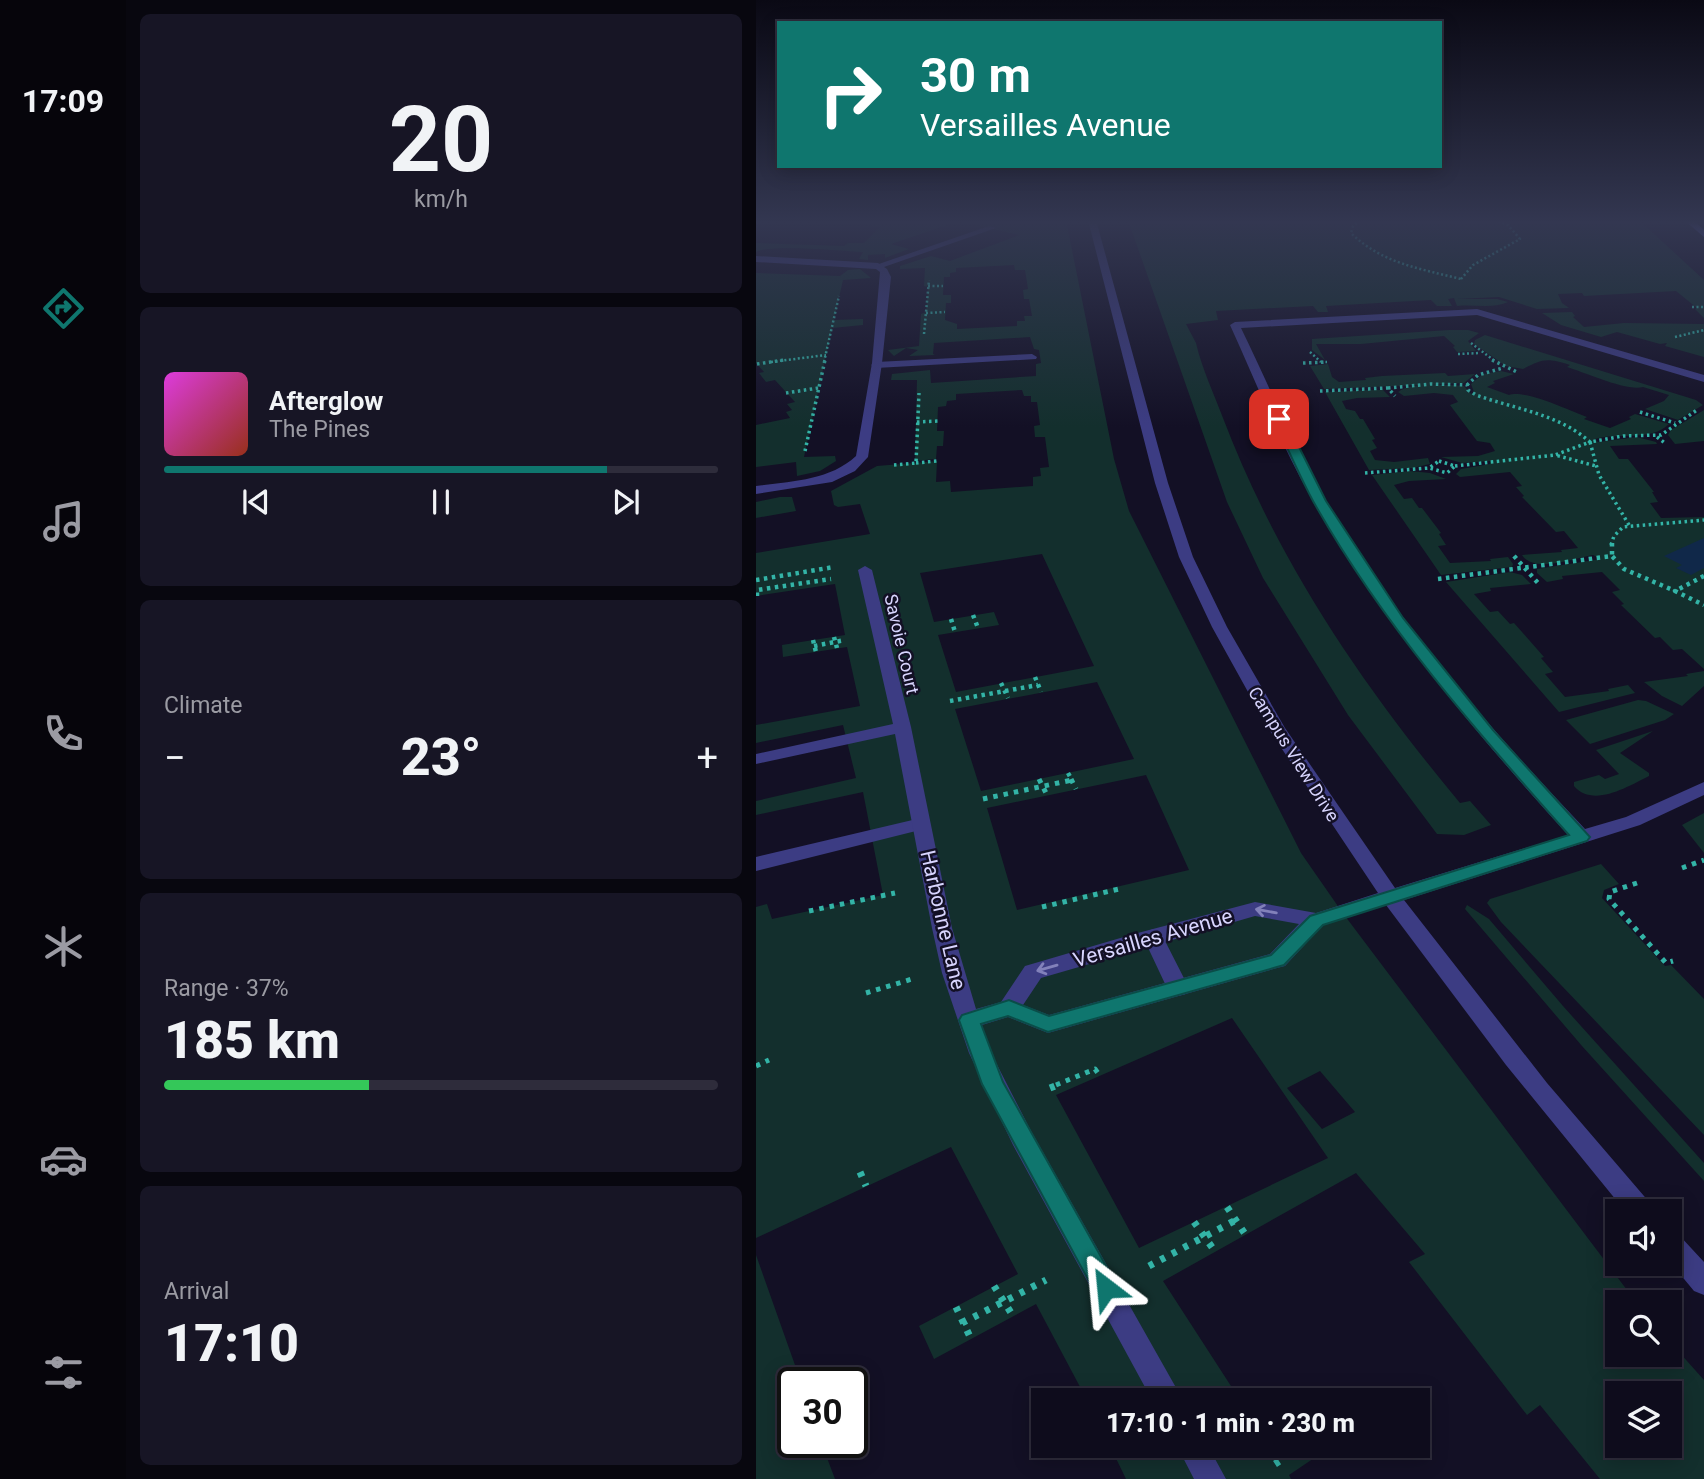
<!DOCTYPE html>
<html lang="en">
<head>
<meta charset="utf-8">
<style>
	:root { --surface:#0e0c1c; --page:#171525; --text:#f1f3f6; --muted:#9b9ba3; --line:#2e2c3b; --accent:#0f766e }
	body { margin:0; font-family:Roboto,sans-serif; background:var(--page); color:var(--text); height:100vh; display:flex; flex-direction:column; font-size:26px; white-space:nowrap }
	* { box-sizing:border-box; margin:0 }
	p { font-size:23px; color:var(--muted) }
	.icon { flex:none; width:38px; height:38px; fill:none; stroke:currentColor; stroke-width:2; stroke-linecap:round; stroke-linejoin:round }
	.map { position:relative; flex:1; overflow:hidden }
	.drawer { display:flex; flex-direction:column; gap:14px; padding:14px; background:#08070f; width:630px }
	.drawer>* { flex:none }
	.top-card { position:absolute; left:21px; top:21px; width:665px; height:147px; border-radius:0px; box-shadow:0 4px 18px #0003,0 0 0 2px var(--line); background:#0f766e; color:#fff; overflow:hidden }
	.tools { position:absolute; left:849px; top:1199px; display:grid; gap:14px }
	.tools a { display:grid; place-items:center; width:77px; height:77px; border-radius:0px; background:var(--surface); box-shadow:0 4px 18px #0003,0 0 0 2px var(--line); font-size:35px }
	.speed { position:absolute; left:21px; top:1367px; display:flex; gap:14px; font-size:35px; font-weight:700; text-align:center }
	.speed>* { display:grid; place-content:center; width:91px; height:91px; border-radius:50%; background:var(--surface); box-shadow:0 4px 18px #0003,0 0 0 2px var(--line); line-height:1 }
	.speed .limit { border:4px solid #111; border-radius:10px; background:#fff; color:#111 }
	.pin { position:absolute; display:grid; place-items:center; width:60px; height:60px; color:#fff; margin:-30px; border-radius:14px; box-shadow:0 4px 10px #0006 }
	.me { position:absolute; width:77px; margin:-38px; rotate:331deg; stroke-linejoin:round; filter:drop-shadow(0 0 5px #0008) }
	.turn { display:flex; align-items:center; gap:24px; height:147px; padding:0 28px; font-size:32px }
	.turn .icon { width:91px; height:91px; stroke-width:2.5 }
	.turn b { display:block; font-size:49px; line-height:60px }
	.big { font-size:52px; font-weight:800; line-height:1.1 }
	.drawer .card { flex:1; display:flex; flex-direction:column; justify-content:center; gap:10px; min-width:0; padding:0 24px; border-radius:10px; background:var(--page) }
	.drawer .dial { align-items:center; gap:0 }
	.dial b { font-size:91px; line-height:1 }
	.song { display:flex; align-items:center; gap:21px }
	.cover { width:84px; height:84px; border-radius:10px; background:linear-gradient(135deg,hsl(300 70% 55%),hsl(10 70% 35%)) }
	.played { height:7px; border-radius:4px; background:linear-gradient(90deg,var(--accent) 80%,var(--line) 80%) }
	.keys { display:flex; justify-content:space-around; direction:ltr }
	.heat { display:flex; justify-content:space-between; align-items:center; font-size:38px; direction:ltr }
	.charge { height:10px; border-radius:5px; background:linear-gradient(90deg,#34c759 37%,var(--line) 0) }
	.trip { position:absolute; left:275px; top:1388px; width:399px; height:70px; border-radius:0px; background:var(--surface); box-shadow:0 4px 18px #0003,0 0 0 2px var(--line); font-weight:800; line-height:70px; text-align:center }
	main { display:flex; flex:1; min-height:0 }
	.tab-bar { display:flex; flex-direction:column; width:126px; justify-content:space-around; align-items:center; background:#06050b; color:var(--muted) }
	.tab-bar .icon { width:49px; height:49px }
	.tab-bar .on { color:var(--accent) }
	.tab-bar b { font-size:32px; color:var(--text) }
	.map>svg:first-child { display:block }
	.green { fill:#132f2d; fill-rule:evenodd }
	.water { fill:#102849 }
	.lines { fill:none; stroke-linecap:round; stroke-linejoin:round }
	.path-far4 { stroke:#33b4a7; stroke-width:2.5; stroke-dasharray:2 2.5; stroke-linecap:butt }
	.path-far3 { stroke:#33b4a7; stroke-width:3.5; stroke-dasharray:2.5 3.5; stroke-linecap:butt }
	.path-far2 { stroke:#33b4a7; stroke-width:4.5; stroke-dasharray:3.5 4.5; stroke-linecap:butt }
	.path-far1 { stroke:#33b4a7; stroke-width:5; stroke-dasharray:4.5 6; stroke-linecap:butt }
	.path { stroke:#33b4a7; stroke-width:7; stroke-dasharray:5 8; stroke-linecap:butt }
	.lane { fill:#3c3c83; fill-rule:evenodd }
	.street { fill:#3c3c83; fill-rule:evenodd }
	.secondary { fill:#6f71fb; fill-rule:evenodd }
	.oneway { stroke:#8281ba }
	.route { fill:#0f766e; stroke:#0a4d48; stroke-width:2 }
	.labels { text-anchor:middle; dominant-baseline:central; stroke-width:5; stroke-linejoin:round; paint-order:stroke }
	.street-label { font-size:18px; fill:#d8d5fe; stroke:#131025 }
	.near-street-label { font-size:21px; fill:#d8d5fe; stroke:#131025 }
</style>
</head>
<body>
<main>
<nav class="tab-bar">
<b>17:09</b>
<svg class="icon on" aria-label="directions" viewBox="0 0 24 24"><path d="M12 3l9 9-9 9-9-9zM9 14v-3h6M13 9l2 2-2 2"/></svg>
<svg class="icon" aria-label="music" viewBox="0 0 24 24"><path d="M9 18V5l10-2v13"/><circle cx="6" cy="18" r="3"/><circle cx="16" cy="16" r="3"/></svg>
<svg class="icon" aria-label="phone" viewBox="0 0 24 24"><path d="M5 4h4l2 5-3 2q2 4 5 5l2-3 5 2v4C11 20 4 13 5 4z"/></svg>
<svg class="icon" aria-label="climate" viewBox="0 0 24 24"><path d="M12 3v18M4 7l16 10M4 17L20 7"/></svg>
<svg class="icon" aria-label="car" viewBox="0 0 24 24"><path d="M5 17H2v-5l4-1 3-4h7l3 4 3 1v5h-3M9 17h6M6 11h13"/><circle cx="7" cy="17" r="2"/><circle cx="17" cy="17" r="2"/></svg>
<svg class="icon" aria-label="filters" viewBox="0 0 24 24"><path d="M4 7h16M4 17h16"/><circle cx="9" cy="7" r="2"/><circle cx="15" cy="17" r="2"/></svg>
</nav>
<section class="drawer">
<div class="card dial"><b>20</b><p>km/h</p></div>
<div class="card">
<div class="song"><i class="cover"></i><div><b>Afterglow</b><p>The Pines</p></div></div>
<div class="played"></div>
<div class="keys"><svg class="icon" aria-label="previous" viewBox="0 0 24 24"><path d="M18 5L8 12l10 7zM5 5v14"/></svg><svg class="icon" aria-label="pause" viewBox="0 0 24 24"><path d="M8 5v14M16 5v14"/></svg><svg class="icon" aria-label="next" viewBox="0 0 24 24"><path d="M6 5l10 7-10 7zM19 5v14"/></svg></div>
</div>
<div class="card"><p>Climate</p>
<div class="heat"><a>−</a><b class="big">23°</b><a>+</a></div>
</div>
<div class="card"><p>Range · 37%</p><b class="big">185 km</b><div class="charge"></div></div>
<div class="card"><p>Arrival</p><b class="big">17:10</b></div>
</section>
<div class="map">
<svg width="948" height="1479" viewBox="0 0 948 1479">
	<rect width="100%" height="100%" fill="#131025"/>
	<!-- green -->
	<path class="green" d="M0 220H310L358 459 373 511 545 853 586 912 880 1302H861V1354H914V1342L948 1380V1479H844L784 1405 771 1415 653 1262 669 1254 600 1173 407 1281 484 1400H331L280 1304 178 1359 163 1326 262 1274 195 1147 0 1238V907L11 904 16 919 127 895 107 792 0 815V801L100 778 87 725 0 743V725L104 706 91 647 27 657 26 645 89 635 79 584 0 596V553L114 534 104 504 82 507 78 505 75 491 121 466 181 461 180 482 194 481 195 492 277 486V477L285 476 284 468 293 467 289 437H279L278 426 284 425 281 402H275V396H268L266 390 200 394V400L191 401 190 406 182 407 181 431H188L187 446H181L180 459 159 461 161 380H135L136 374 174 370 175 383 280 376V364L285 363 283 350 278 349 274 337 178 343 177 354 179 355 153 356 162 350 150 348 138 356 132 350 163 346 165 314 170 312 172 287 168 286 169 268 144 269V266L175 256 194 261 263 235 203 221 135 244 153 249 129 258V254L112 255V260L103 259 107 252C87 251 13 244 0 252V243L88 246 92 243H108L124 227 102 223ZM258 265 259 270H269L272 289 267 290 268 299H273L276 316H268L269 321H261V326L201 329V324L189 320 190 303H195V295H187L188 277H194V273L200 272V268ZM286 554 338 666 200 692 182 635 243 625 238 612 178 622 164 573ZM341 682 378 759 225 791 199 709ZM390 775 433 870 261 910 231 808ZM476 1018 572 1158 383 1248 300 1095ZM564 1071 599 1112 566 1129 531 1088ZM861 1393H914V1446H861Z
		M372 220H883L948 280V318L939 309 941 308 920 291 828 296 826 293 802 294 806 303 813 308 781 309 743 297 701 299H741L752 302C736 309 719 304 701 306L698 298 692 299 696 306H681L675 300 570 306 572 312H562L557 306 460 311 462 320 430 324 440 343C446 369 458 394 467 418 522 562 606 685 704 803L714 801 735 825 708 835 681 834 592 715 507 578 471 502Z
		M104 269 115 278 87 280 78 320 107 319V325L76 328 48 457 79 456 80 461 64 471 41 476 40 462 0 467V425L34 418 30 412 36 410 31 404 39 402 19 380 10 382 3 373 8 372 0 363V273L84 276 92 270Z
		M816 312 819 316 817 317 828 327 868 323 948 324V357L909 346 911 343 904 344 861 332 845 337 805 325 786 313Z
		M693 330H712L723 333 712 341 720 351 701 352 697 347 699 346 688 336 605 344H560L569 360 556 350V339Z
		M729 335 940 400 947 405 922 420 889 409 908 401 913 395 887 387C872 392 828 372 811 367L814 365C788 357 786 360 767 369L750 366 718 344 719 340Z
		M572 364 576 377 583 382 610 380 609 378 626 376 689 373 692 376 719 374 708 383 568 389 554 366Z
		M745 371 758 374 737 381 739 383 731 387 753 395C769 389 814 411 831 417L828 419 854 428 875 419 873 417 879 414 913 424C895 442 863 432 839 439L842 442 881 437 900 442 901 444 854 446 863 459H872L898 492H896L902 502 894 503 905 518 948 517V669L926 649 917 650 904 637 899 638 865 605 868 604 856 592 864 590 846 572 806 576 807 579 791 582 781 573V569L845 559 837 555C818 558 778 574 766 555L806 552 805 550 822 548 808 531 800 532 766 497 768 496 760 487 766 486 754 472 704 477 700 474 705 469 734 464V461L706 463 685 457 722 456 739 451 734 443 721 441 694 405 702 402 697 395 678 393 648 396 642 392C656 381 691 385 708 386L715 394 718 392 715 384 727 374Z
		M614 390H627L634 397 601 398 586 401 590 409 599 411 604 419H607L619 439 616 440 621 448 614 451 619 460 638 462 672 458 674 464 657 468 613 470 569 392Z
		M948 410V441L919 444 912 435 915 430Z
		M654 471 674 473 690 479 653 481 638 485 648 499 656 498 663 508H666L685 533 683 534 690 545 682 546 694 563 735 561 734 559 752 557 757 564 756 567 685 575 616 475Z
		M24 497H36L40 511 0 518V502Z
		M754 572 766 575 775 584 734 588 735 591 718 594 734 612 742 611 754 624 758 623 788 657 785 658 797 672 789 674 809 697 853 691 852 689 872 685 879 693 803 712 690 582Z
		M948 671V686L926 706 906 696 888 682 932 676 930 674Z
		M882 700 890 701 918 714 909 720 834 744 810 720Z
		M897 731 864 753 893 773V776C871 787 837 808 818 786V782L843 775 849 779 863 774 840 750Z
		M948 813V853L926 825Z
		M845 864 863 884 848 890 846 898 909 966 915 965 948 999V1135L745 922 731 903 734 899Z
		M711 905 733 919 807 1006 948 1163V1181L826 1046 709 909Z
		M0 1255 45 1382H37V1442H65L79 1479H0Z
		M354 1446H576L533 1475 535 1479H370Z"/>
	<!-- water -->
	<path class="water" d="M948 538V568L935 575 920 568 926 565 908 556Z"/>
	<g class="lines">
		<!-- path-far4 -->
		<path class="path-far4" d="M604 220 597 226 595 233C625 263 665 269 705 279
			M705 279 717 265 764 239 752 225 739 220
			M172 286H187
			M936 307H948
			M170 313 189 312
			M168 334 173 280
			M919 337 948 330
			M715 343 740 362
			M554 352 565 362
			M702 354 724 353
			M15 362 70 355
			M68 362 83 296
			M565 362H571"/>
		<!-- path-far3 -->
		<path class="path-far3" d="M736 360 761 372
			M547 363 571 362
			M1 364 28 360
			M711 385 722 375 747 368
			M632 388 675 384 711 385 712 390 720 395C759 409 803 414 834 442L799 455 840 466
			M564 391 632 388 639 396
			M30 393 62 388
			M884 412 919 423
			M161 422 182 421
			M901 437 910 444
			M49 451 69 360
			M683 461 699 466 691 473 673 468Z
			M160 463 181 461
			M138 465 160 463 163 393
			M699 466 799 455
			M609 473 673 468
			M873 525 843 475 834 442 867 436 905 435 941 410
			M855 545 858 536 867 527 948 520"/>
		<!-- path-far2 -->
		<path class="path-far2" d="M856 543V556
			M758 556 782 583
			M948 576 919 591 948 605
			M682 579 856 556 868 569 919 591
			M0 580 78 567
			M1 596V590L75 579
			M217 615 222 628
			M195 619 199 632
			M78 637 81 648
			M57 640 60 652
			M58 646 89 640
			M279 677 285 692
			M245 683 252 698
			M194 701 282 685
			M312 773 316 780"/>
		<!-- path-far1 -->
		<path class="path-far1" d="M283 779 291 795
			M315 779 320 789
			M227 799 316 780
			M926 868 948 860
			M881 883 854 892 853 899 910 963 917 961
			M286 907 363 889 362 887
			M53 911 139 893
			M110 993 156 979
			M0 1066 13 1060
			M300 1085 339 1069 344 1076"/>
		<!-- path -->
		<path class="path" d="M294 1088 304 1084
			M104 1172 110 1186
			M471 1207 489 1234
			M438 1222 458 1250
			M393 1266 480 1220
			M238 1286 257 1316
			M200 1307 215 1339
			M206 1323 290 1280
			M550 1446 559 1457
			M519 1464 546 1446"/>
		<!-- lane -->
		<path class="lane" d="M233 226 240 228 125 268 117 266Z
			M276 354 281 357 280 359 120 368 115 365 120 362Z
			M165 818 172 820 174 824 172 828 0 871V857Z
			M397 929 404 932 407 937 433 988 430 994 422 996 414 994 411 988 387 937 390 932Z"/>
		<!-- street -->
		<path class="street" d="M332 220H340L412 483 437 557 471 627 529 728 639 888 812 835C718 731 628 624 558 502 525 446 501 384 474 325L479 322 721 309 948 375V382L721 315 485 328C513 385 537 445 569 500 640 621 733 728 829 829L870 817 948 782V795L884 825 648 900 791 1083 894 1203 898 1211H869L750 1065 630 905 567 925 529 966 521 968 292 1033 252 1017 226 1025 235 1053 275 1131 427 1400H396L257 1145 213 1053 186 973 176 928 139 734 0 764V754L137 724 102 570 109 566 116 570 155 727 196 928 220 1009 245 1002 269 966 378 934 499 902 560 913 622 893 512 728 456 627 423 557 399 483ZM499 916 543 924 514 954 293 1015 267 1005 285 978Z
			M0 256 122 263 131 269 135 277 126 363 112 457 99 471 76 482 0 494V486C35 481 73 481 100 456L116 363 124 272 120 269 0 262Z
			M914 1231 923 1235 948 1262V1295L938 1291 914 1262Z
			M421 1446H452L470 1479H438Z"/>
		<!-- secondary -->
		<path class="secondary" d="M928 220H937L948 230V237Z"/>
	</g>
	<!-- one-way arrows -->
	<defs><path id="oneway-shaft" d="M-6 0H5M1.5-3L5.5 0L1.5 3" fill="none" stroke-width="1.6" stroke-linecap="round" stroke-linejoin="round" transform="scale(1.75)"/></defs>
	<g class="oneway">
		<use href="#oneway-shaft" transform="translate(510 911) rotate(-170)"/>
		<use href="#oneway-shaft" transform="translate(291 968) rotate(164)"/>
	</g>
	<!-- sky -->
	<linearGradient id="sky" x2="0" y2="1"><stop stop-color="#0a0914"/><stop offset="0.52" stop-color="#333751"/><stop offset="1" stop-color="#333751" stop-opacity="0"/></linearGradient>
	<rect width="948" height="427" fill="url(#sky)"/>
	<!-- route -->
	<path class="route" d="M523 416 529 419 570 501 647 618 737 730 834 837 831 841 567 925 528 965 521 967 292 1032 252 1016 225 1024 247 1082 358 1280 362 1288 358 1296 350 1299 341 1296 226 1084 203 1020 206 1015 253 1000 293 1016 515 955 554 916 813 835C720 731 626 624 557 501 543 475 531 447 518 419Z"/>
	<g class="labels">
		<!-- street labels -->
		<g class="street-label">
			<text transform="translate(146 644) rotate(77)">Savoie Court</text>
			<text transform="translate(538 754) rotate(58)">Campus View Drive</text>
		</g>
		<!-- near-street labels -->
		<g class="near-street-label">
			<text transform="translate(187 920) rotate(77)">Harbonne Lane</text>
			<text transform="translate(397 938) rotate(-16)">Versailles Avenue</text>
		</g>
	</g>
</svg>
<div class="tools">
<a><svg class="icon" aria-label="sound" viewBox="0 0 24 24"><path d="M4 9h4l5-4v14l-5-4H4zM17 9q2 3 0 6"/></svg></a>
<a><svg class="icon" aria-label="search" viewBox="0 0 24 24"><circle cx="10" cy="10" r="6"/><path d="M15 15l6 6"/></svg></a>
<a><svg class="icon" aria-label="layers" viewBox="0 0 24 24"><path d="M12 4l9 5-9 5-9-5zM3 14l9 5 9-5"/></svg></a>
</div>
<div class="speed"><div class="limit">30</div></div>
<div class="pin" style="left:523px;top:419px;background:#d93025"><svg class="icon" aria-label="arrive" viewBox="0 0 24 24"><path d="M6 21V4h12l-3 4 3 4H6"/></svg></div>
<svg class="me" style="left:350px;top:1288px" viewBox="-20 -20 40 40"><path d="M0-17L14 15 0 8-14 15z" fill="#0f766e" stroke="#fff" stroke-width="4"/></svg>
<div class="trip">17:10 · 1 min · 230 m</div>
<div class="top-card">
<div class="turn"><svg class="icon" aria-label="right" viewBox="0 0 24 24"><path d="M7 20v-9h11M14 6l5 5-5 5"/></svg><div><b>30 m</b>Versailles Avenue</div></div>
</div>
</div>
</main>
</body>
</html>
